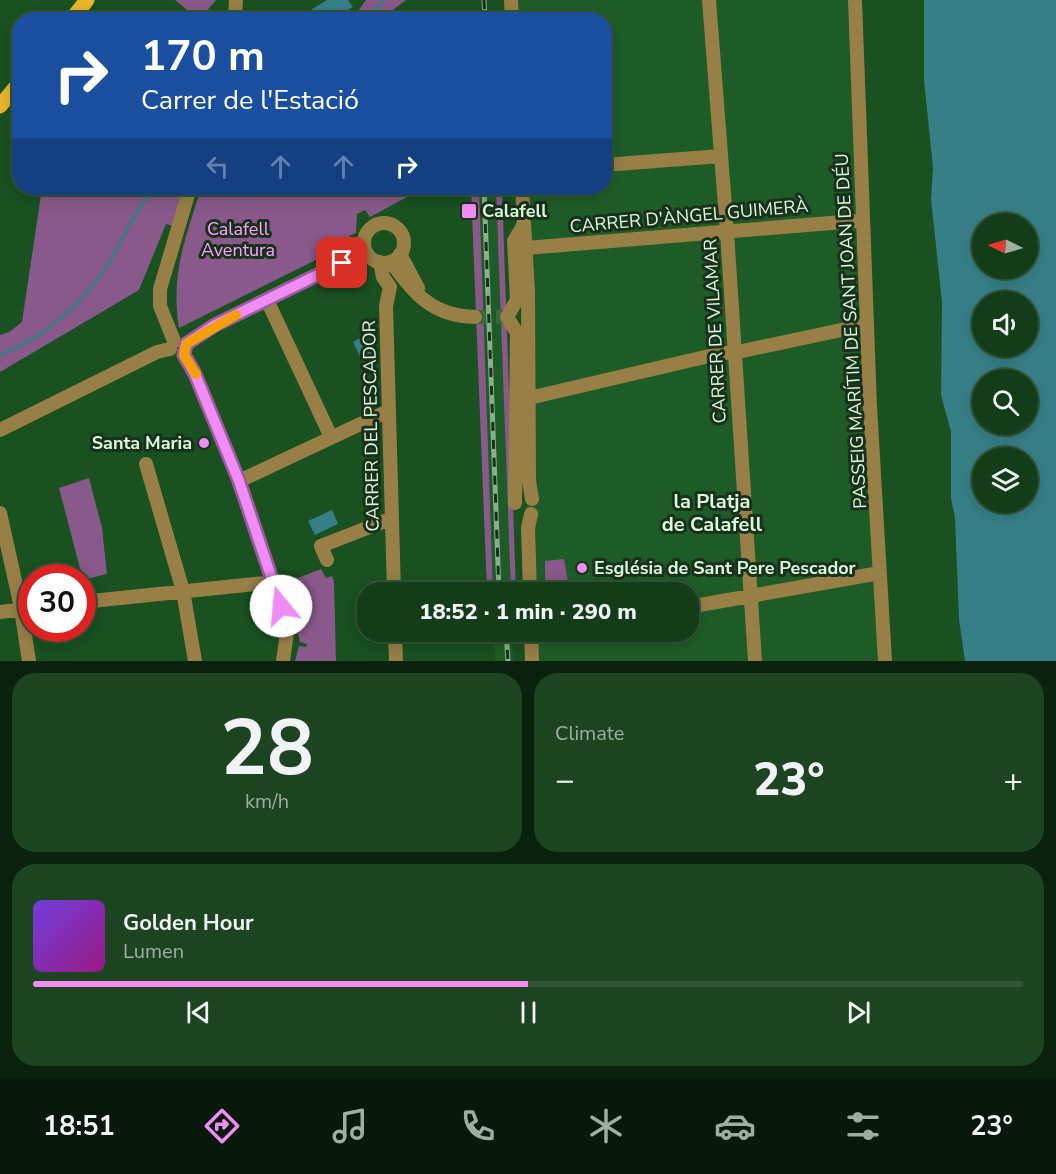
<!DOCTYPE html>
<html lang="en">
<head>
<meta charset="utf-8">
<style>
	:root { --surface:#133d18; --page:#1c4421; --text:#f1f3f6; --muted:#9daea2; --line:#325637; --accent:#f18bf5 }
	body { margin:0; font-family:"Nunito Sans",sans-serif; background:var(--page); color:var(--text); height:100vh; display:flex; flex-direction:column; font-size:22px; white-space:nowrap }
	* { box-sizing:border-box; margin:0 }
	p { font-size:20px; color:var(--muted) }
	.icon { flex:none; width:33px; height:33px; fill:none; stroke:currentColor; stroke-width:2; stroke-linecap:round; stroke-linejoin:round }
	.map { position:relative; height:661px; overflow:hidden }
	.sheet { display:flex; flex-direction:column; gap:12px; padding:12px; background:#0a220d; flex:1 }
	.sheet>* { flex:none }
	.hud { position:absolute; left:12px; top:12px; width:600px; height:183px; border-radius:24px; box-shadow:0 3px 15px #0003,0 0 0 2px var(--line); background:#1a4fa0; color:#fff; overflow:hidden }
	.needle { width:39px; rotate:275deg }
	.fabs { position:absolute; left:972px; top:213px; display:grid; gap:12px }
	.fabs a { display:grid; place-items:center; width:66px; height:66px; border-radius:50%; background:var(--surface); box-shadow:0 3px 15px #0003,0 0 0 2px var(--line); font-size:30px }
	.speed { position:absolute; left:18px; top:564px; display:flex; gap:12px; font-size:30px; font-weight:700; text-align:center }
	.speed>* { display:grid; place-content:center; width:78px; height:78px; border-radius:50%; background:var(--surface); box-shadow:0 3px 15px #0003,0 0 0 2px var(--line); line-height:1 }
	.speed .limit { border:9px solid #d22; background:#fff; color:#111 }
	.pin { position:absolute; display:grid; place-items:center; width:51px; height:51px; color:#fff; margin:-26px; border-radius:12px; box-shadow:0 3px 9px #0006 }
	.me { position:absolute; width:66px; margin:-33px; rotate:343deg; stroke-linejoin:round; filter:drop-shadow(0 0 4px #0008) }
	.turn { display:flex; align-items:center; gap:21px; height:126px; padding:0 30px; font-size:27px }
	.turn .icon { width:78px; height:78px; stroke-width:2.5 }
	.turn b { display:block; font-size:42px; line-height:51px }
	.lanes { display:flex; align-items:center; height:57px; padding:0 30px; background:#0003; justify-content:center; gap:30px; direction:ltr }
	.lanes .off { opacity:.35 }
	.big { font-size:45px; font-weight:800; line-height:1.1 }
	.sheet .card { flex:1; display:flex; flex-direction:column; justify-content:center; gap:9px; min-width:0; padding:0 21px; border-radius:24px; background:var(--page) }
	.sheet .dial { align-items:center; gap:0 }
	.dial b { font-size:78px; line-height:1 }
	.song { display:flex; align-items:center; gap:18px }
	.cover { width:72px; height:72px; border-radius:9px; background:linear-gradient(135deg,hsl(260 70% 55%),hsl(310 70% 35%)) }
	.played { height:6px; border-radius:3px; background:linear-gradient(90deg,var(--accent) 50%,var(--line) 50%) }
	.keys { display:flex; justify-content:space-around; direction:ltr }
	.heat { display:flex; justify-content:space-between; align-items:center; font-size:33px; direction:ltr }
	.sheet .tiles { flex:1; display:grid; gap:12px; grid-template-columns:1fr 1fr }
	.card:last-child { grid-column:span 2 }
	.trip { position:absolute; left:357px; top:582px; width:342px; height:60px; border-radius:24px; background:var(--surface); box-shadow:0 3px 15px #0003,0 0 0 2px var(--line); font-weight:800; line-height:60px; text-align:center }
	.tab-bar { display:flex; height:96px; justify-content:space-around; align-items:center; background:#08180a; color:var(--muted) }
	.tab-bar .icon { width:42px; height:42px }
	.tab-bar .selected { color:var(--accent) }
	.tab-bar b { font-size:27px; color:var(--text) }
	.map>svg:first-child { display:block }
	.built { fill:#1e5c27 }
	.green { fill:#88598a }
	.water { fill:#377f87; fill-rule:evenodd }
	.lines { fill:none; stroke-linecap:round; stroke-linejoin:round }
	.stream { stroke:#377f87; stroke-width:3 }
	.minor-tunnel { stroke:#366a3c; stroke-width:14; stroke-dasharray:14 7; stroke-linecap:butt }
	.minor { stroke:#987f46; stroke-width:14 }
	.major { stroke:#ebb62c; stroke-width:15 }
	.rail-casing { stroke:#86af8a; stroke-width:5 }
	.rail { stroke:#19301b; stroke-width:3; stroke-dasharray:9; stroke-linecap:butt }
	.route-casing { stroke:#9d5a9f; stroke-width:15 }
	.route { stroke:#f18bf5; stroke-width:10 }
	.slow { stroke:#f59e0b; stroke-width:10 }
	.poi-dot { fill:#f18bf5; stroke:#19301b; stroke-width:2 }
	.labels { text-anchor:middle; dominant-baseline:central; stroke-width:6; stroke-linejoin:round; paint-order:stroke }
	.poi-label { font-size:18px; font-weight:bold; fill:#dcfadd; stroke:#19301b; text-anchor:start }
	.street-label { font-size:18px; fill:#dcfadd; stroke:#19301b }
	.park-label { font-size:18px; fill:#fca6ff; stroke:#19301b }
	.neighbourhood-label { font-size:20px; font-weight:bold; fill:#dcfadd; stroke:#19301b }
</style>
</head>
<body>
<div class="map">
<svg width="1056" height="661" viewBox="0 0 1056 661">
	<rect width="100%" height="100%" fill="#195120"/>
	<!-- built -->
	<path class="built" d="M512 0H855L885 661H532L531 632H688V592H530L518 188H604V20L513 19Z
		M479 188H496L511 592H493Z
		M494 632H512L513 661H495Z"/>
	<!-- green -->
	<path class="green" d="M175 0H216L199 20Z
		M366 0H406L381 19H346L358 11Z
		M42 188H186L173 226 166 224 139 290 0 372V335L9 332 22 322Z
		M201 188H410L407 197 370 217 365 210 357 214 356 233 349 236 352 242 179 328C170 273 186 238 201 188Z
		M471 188H479L493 592H487Z
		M496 188H502L516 592H511Z
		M89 478 102 528 107 574 83 580 59 488Z
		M564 559 568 582 558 583 560 592H545V561Z
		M321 569 326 578 332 576 334 581 336 661H295L299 646 306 647 307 644 300 642 285 583Z"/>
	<!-- water -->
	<path class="water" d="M327 0H348L353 7 332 19H314L309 11Z
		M924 0H1056V661H965L959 619 955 518 951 498V432L941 395 942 302 931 199 933 168 924 80ZM982 224H1028V268H982ZM982 302H1028V346H982ZM982 380H1028V424H982ZM982 458H1028V502H982Z
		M365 335 378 361 366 368 353 342Z
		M332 510 338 524 315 535 308 521Z"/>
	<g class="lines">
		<!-- stream -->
		<path class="stream" d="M365 20 384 0
			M0 354C42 340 82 304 106 267 123 241 134 211 154 188"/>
		<!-- minor-tunnel -->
		<path class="minor-tunnel" d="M475 317H507"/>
		<!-- minor -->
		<path class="minor" d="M511 0 512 20
			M709 0 727 232 755 661
			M855 0 870 406 885 661
			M235 20 236 0
			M604 165 721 156
			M522 188 528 292 529 481 532 499
			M364 243a20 20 0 1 1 40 0a20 20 0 1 1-40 0Z
			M526 248 855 221
			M400 254 418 288
			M380 262 383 277 390 287 386 306 394 592
			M391 262C415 294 432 316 475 317
			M267 300 331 437
			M174 341 160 306V289L190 188
			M186 344 215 325 365 251
			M184 355 195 374 239 481 281 606 287 633 283 661
			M529 398 722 353H733L860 326
			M0 430 157 352 170 349
			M146 464 183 591 195 661
			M239 481 388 411
			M515 503 517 333 507 317 517 300 514 241 524 224
			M0 513 20 603 29 661
			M327 560 321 546 390 519
			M530 592 528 528 531 514
			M82 602 274 582
			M688 607 874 574
			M0 612 32 608
			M395 632 396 661
			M531 632 532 661
			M531 635 549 632"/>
		<!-- major -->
		<path class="major" d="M71 20 87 0
			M0 106 20 82"/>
		<!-- rail casing -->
		<g class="rail-casing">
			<path id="rail" d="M484 0 485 20
				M484 188 499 592
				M506 632 508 661"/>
		</g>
		<!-- rail -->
		<use href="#rail" class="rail"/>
	</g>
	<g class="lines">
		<!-- route casing -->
		<g class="route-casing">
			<path id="route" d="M281 606 239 481 195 374 184 355 186 344 215 325 342 263"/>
		</g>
		<!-- route -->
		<use href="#route" class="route"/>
		<!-- slow -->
		<path class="slow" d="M196 374 184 355 186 344 236 315"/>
	</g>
	<!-- markers -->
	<g class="poi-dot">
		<rect x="461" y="203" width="16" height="16" rx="3"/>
		<circle cx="204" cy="443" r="6"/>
		<circle cx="582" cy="568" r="6"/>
	</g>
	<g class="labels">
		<!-- poi labels -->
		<g class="poi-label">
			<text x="482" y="211">Calafell</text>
			<text x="192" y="443" text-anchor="end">Santa Maria</text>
			<text x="594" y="568">Església de Sant Pere Pescador</text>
		</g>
		<!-- street labels -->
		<g class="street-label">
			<text transform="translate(689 216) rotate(-5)">CARRER D'ÀNGEL GUIMERÀ</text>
			<text transform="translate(715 331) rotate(-93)">CARRER DE VILAMAR</text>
			<text transform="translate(851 331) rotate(-93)">PASSEIG MARÍTIM DE SANT JOAN DE DÉU</text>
			<text transform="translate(371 426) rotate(-91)">CARRER DEL PESCADOR</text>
		</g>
		<!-- park labels -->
		<g class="park-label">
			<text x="238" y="229">Calafell<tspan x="238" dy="21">Aventura</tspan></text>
		</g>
		<!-- neighbourhood labels -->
		<g class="neighbourhood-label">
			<text x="712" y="501">la Platja<tspan x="712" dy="23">de Calafell</tspan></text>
		</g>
	</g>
</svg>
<div class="fabs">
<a><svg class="needle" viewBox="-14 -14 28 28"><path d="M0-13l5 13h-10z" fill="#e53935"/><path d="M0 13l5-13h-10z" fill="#9daea2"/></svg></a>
<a><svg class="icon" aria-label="sound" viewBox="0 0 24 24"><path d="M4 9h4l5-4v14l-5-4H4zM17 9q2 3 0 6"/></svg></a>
<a><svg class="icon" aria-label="search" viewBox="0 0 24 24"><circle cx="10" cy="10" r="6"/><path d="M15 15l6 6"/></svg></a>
<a><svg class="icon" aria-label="layers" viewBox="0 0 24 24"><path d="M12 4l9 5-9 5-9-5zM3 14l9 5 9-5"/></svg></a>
</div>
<div class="speed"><div class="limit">30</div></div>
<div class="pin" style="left:342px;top:263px;background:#d93025"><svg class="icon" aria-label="arrive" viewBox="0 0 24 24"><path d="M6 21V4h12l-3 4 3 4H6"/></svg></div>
<svg class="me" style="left:281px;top:606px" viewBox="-20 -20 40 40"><circle r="19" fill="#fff"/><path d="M0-13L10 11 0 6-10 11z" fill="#f18bf5"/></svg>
<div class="trip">18:52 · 1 min · 290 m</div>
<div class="hud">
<div class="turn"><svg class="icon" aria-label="right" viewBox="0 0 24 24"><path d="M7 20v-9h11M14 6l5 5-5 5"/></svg><div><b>170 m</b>Carrer de l'Estació</div></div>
<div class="lanes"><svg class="icon off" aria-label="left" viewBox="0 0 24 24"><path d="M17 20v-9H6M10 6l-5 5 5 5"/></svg><svg class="icon off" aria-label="ahead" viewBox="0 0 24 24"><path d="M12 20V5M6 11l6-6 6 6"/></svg><svg class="icon off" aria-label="ahead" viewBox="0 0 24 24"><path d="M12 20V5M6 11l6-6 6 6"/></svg><svg class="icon" aria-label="right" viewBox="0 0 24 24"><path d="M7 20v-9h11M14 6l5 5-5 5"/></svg></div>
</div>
</div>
<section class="sheet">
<div class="tiles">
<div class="card dial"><b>28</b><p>km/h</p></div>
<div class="card"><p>Climate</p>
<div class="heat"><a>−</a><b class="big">23°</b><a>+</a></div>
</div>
<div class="card">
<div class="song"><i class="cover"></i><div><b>Golden Hour</b><p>Lumen</p></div></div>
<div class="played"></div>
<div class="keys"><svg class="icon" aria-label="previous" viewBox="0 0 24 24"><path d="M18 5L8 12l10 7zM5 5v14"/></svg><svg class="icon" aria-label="pause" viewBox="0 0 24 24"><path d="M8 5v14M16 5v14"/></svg><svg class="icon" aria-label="next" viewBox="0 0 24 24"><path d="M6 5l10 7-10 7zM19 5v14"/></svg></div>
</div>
</div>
</section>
<nav class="tab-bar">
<b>18:51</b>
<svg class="icon selected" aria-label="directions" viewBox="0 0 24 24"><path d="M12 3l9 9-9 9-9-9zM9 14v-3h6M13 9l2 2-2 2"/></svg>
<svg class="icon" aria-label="music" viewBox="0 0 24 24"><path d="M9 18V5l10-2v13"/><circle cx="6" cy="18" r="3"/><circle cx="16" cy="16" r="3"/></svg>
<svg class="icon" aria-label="phone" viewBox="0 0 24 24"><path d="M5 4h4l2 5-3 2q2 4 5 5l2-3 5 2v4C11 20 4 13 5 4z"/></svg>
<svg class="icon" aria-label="climate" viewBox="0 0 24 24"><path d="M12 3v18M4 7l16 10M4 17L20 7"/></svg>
<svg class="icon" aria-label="car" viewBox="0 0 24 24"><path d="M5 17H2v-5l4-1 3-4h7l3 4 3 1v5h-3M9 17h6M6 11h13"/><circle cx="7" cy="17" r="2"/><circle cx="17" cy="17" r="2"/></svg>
<svg class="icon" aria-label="filters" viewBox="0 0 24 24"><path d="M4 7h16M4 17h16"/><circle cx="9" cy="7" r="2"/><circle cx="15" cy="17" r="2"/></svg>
<b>23°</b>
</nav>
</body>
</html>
